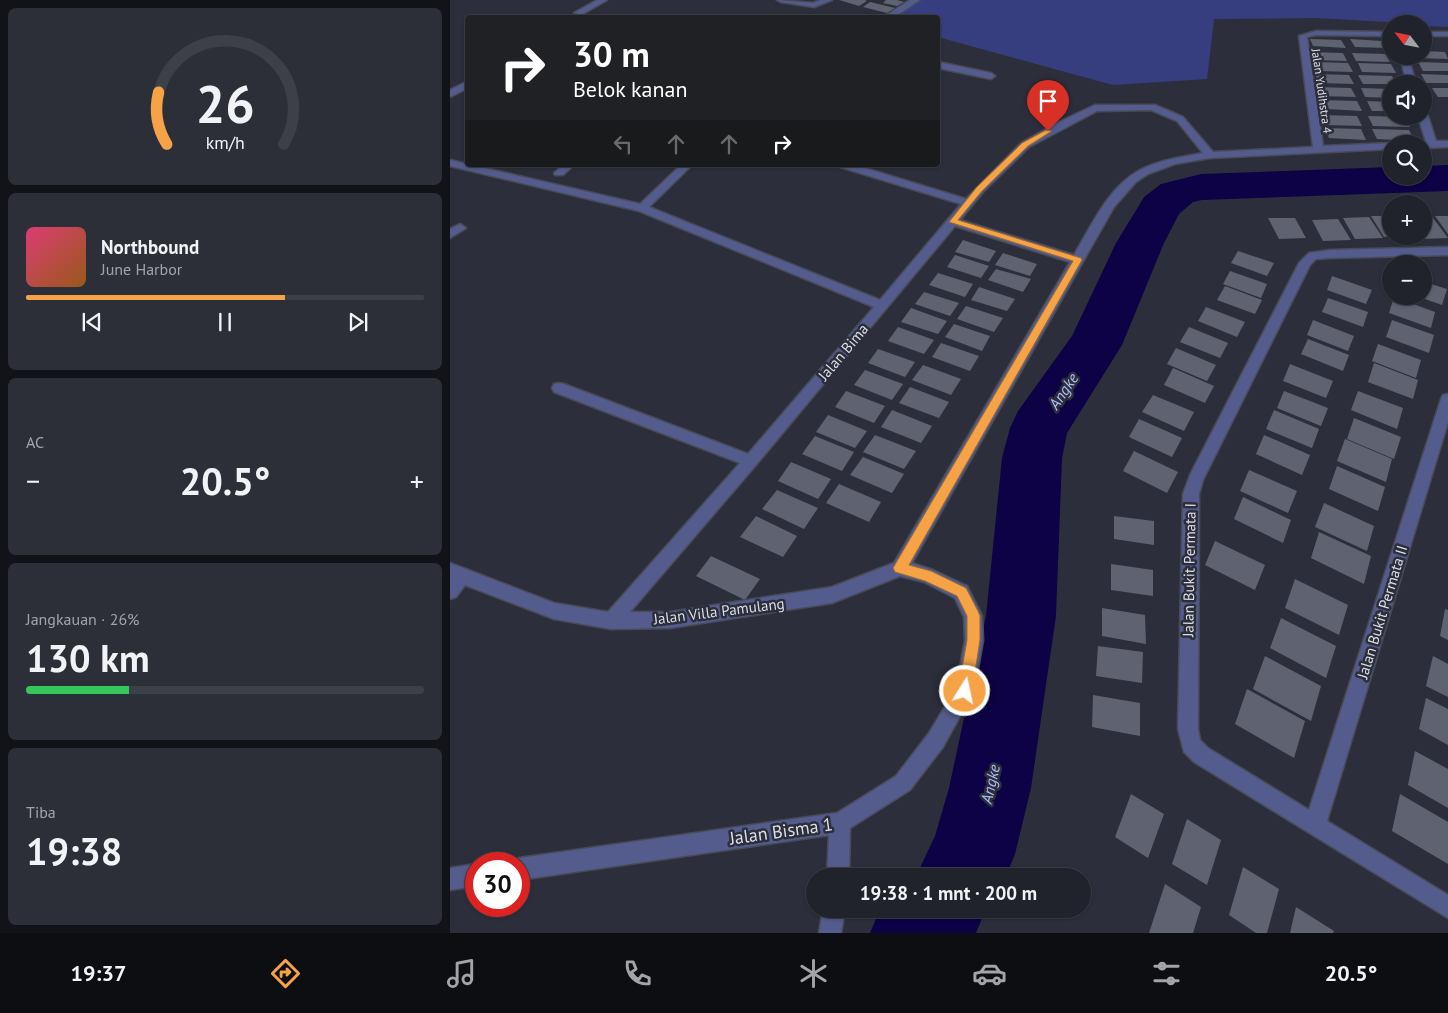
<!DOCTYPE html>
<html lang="id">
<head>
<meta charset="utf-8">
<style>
	:root { --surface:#21232c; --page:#2d2f38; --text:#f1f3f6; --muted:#a2a4a9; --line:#3e4048; --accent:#f5a346 }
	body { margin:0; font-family:"PT Sans",sans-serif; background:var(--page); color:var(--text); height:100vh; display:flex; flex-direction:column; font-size:19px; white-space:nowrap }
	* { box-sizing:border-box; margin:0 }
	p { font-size:16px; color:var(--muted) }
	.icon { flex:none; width:28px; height:28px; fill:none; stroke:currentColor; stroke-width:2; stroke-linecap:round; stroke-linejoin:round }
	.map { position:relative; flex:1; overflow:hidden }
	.sheet { display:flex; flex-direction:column; gap:8px; padding:8px; background:#121318; width:450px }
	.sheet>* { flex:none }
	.top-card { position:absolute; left:15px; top:15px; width:475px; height:152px; border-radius:5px; box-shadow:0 1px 4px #0004,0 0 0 1px var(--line); background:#202124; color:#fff; overflow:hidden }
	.needle { width:32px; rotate:302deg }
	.buttons { position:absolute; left:932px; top:15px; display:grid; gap:10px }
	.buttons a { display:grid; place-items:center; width:50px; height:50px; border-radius:50%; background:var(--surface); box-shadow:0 1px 4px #0004,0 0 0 1px var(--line); font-size:25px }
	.speed { position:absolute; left:15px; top:852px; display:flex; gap:10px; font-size:25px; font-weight:700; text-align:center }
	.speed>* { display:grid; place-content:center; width:65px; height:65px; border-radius:50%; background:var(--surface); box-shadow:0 1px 4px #0004,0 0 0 1px var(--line); line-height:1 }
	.speed .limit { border:8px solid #d22; background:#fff; color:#111 }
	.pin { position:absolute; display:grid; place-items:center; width:42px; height:42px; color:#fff; margin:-51px -21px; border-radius:50% 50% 50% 0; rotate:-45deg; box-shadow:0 0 5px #0007 }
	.pin .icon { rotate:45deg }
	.me { position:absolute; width:55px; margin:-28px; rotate:10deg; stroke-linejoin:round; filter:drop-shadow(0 0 4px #0008) }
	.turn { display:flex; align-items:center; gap:18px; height:105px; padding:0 25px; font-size:22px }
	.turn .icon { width:65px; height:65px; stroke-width:2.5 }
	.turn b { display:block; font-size:35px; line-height:42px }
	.lanes { display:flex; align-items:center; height:48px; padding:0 25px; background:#0003; justify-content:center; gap:25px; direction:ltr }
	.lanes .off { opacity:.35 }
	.big { font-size:38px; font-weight:800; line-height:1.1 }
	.sheet .widget { flex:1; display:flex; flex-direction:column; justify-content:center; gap:8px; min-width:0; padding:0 18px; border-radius:8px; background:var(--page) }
	.sheet .dial { align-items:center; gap:0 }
	.dial svg { height:130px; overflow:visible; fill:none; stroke:var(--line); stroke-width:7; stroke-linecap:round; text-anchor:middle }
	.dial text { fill:var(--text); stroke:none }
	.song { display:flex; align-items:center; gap:15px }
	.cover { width:60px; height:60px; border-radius:8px; background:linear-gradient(135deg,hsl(340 70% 55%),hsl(30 70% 35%)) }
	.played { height:5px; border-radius:2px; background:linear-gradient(90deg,var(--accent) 65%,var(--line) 65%) }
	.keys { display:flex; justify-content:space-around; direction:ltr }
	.heat { display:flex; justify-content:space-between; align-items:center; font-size:28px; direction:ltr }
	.charge { height:8px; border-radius:4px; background:linear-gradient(90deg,#34c759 26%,var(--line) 0) }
	.trip { position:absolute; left:356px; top:868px; width:285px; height:50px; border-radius:25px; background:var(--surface); box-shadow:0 1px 4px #0004,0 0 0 1px var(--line); font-weight:800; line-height:50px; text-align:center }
	.tabs { display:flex; height:80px; justify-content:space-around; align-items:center; background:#0d0e12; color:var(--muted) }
	.tabs .icon { width:35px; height:35px }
	.tabs .selected { color:var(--accent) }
	.tabs b { font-size:22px; color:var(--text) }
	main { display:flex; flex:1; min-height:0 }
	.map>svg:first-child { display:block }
	.green { fill:#373e80 }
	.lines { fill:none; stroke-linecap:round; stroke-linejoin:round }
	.river { fill:#0c0245; fill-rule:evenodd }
	.building { fill:#5f6271 }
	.street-casing { stroke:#484b57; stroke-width:3 }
	.street { fill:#535c8c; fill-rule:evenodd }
	.route { fill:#f5a346; stroke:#9f6a2e }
	.labels { text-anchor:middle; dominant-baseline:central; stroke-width:5; stroke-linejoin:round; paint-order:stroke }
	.far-street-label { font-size:12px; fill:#dddfe8; stroke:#2c2f3b }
	.street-label { font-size:15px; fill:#dddfe8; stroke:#2c2f3b }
	.water-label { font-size:16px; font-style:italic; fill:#b0bbf8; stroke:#2c2f3b }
	.near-street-label { font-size:18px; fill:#dddfe8; stroke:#2c2f3b }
</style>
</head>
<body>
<main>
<section class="sheet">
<div class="widget dial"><svg viewBox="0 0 100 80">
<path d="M14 69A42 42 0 1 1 86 69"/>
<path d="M14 69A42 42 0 0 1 9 37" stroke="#f5a346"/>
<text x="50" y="56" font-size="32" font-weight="700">26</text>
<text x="50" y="72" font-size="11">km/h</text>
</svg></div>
<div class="widget">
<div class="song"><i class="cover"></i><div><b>Northbound</b><p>June Harbor</p></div></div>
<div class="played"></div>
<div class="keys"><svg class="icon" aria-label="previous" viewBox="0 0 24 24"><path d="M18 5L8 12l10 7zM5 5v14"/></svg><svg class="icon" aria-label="pause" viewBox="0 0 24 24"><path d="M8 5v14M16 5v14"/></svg><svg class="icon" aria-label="next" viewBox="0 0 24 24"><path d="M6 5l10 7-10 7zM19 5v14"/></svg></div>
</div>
<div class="widget"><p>AC</p>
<div class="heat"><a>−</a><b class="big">20.5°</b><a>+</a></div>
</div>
<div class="widget"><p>Jangkauan · 26%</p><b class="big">130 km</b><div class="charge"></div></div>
<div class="widget"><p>Tiba</p><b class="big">19:38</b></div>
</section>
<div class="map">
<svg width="998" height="933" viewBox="0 0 998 933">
	<rect width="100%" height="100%" fill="#2c2f3b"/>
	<!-- green -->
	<path class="green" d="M463 0H998V27L974 26V24L867 18 764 19 757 79 663 85 488 37V18H436Z"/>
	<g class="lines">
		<!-- river -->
		<path class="river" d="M998 165V191L752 200 743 202 729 214 714 243 672 345 617 433 612 458 606 616 581 788 565 854 556 876H462L467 874 485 836 499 788 536 616 552 458 560 428 568 411 622 336 666 243 688 207 694 197 711 184 751 174 941 167V176H974V166Z
			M430 909H536L526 933H420Z"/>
	</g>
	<!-- building -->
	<path class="building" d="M389 0H415L417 1 409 6Z
		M436 0H447L454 2 447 6 433 3Z
		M420 2 445 8 437 13 413 7Z
		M860 39 891 40 896 48 863 46Z
		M900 39 932 41 937 48 905 47Z
		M974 51 995 52 998 59 968 58 967 56H974Z
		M860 52 893 53 897 61 864 60Z
		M902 53 935 54 940 62 906 61Z
		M865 62 898 63 903 72 869 71Z
		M968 62 998 63V71H973Z
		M908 63 941 64 946 73 912 72Z
		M865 74 899 75 904 84 869 83Z
		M971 74 998 75V83H976Z
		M908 75 942 76 947 84H913Z
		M867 87 901 88 906 97 870 96Z
		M911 88 941 89V98L915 97Z
		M982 88H998V97H988Z
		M872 100 907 101 912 111 877 109Z
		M917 101 941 102V111H922Z
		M871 115 907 116 912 126 876 125Z
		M918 116 954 117 960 127 923 126Z
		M874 128 911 129 916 140 879 138Z
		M922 129 959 130 965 141 927 139Z
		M921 216H941V236L934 237Z
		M985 216H998V234Z
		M919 217 933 238 905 239 893 218Z
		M818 218H845L856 238 829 239Z
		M974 218H983L998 238 971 239 969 236H974Z
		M888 219 901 240 873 241 862 220Z
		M513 240 546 251 539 262 505 252Z
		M788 251 824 263 817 276 781 263Z
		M553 253 587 264 580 276 545 265Z
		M505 255 539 266 531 278 497 267Z
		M546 269 581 279 573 292 538 280Z
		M780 271 817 284 811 298 773 284Z
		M488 273 523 284 515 297 479 285Z
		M882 276 922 290 916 304 877 290Z
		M974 282 997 289 992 305 969 297 974 296Z
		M775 286 812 300 805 314 767 300Z
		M529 287 565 299 557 311 521 300Z
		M474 292 509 303 500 316 465 304Z
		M944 297 985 312 981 328 939 313Z
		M878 298 918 312 913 327 872 312Z
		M516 306 553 318 544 332 507 319Z
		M756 307 795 322 787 337 748 321Z
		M461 308 497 321 488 334 451 322Z
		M863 320 904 336 898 351 857 335Z
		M942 320 984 335 979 353 936 337Z
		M504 324 540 336 532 351 495 337Z
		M448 327 484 340 474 354 438 341Z
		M739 327 778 343 770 358 730 342Z
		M858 339 899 355 893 371 851 354Z
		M491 343 529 356 520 371 482 357Z
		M928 344 971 360 966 378 922 361Z
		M726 348 766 365 757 381 717 364Z
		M428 349 465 362 455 377 418 363Z
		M924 363 968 380 963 399 918 382Z
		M840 364 883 381 876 398 833 381Z
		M473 365 511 379 501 395 462 380Z
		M723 368 764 386 755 403 714 385Z
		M415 370 453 384 442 400 404 385Z
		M460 387 499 402 489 418 449 403Z
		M396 391 435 406 424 423 385 407Z
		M834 391 878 408 871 426 827 408Z
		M908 391 953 408 947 429 901 410Z
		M703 395 744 412 734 431 692 412Z
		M442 410 482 426 471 443 431 427Z
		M824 410 869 429 862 448 816 429Z
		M378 415 417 431 405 448 366 432Z
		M904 418 951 437 944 459 897 439Z
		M689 419 732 438 722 457 679 437Z
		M425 435 466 451 454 469 413 452Z
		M814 435 860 455 852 475 806 454Z
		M365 436 404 452 392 471 352 454Z
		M895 439 942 459 936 482 887 461Z
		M684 451 728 472 717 493 673 471Z
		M413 457 454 474 442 493 400 475Z
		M341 462 381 479 368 499 328 481Z
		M887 466 935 487 928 511 879 489Z
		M799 470 847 491 838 513 790 491Z
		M389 484 431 502 419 522 376 503Z
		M327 490 368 508 354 529 312 509Z
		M793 497 841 520 833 543 784 519Z
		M874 503 924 526 917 551 865 527Z
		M306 516 347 536 333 557 290 537Z
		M664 516 704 521V545L664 539Z
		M869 532 921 556 914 584 861 558Z
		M765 541 815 565 805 590 755 565Z
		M261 556 310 579 295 600 246 576Z
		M661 564 703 570V596L661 590Z
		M845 579 898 605 889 635 835 608Z
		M652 608 695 615 696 644 652 636Z
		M995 609 998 610V640L990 636Z
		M831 618 886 646 876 678 820 648Z
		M648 646 693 652 692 683 646 676Z
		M815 656 871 686 861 721 803 689Z
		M983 656 998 664V697L976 686Z
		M797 689 855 721 844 758 785 724Z
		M643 695 690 703V736L642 727Z
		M976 698 998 709V745L969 729Z
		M965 751 998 769V808L958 785Z
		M681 794 714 814 698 858 665 837Z
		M950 794 998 822V864L942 831Z
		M737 819 771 840 757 885 722 864Z
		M793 867 829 889 817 933H806L779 915Z
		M715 884 751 907 743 933H699Z
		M846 907 884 931 883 933H840Z"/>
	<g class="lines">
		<!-- street casing -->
		<g class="street-casing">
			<path id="street" d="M147 0H157L131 15 124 13Z
				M327 0 363 3 371 0H382L364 7 331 2Z
				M460 0H470L443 18H432Z
				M866 31 941 32V36L866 35 857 37 873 146 941 143 944 144H941V149L760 158 725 164 698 174 686 182 664 207 462 563 483 570 517 586 532 616 533 640 524 691 493 747 460 790 400 828 399 876H377L379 835 69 880V864H61L69 858 387 813 446 776 479 733 506 688 515 640 514 617 505 598 474 582 450 576 382 603 220 628 161 629 104 619 15 585 6 597 0 599V563L104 603 158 612 290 463 104 392 102 388 104 384 109 383 114 384 298 454 424 307 189 211 0 166V160L190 204 231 165H242L199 207 430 300 511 204 390 167 389 165H405L516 199 571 143 607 123 645 105H705L733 117 763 152 863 147 849 36ZM701 110 727 121 753 153C732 157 709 160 690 170 658 187 642 225 624 255L510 220 533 192 579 147 647 111ZM505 226 620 262 444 563 382 587 220 612H180L306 465Z
				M974 32H998V36H974Z
				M950 56H958L966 84H957Z
				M488 62 541 73 545 76 541 79 488 68Z
				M18 81V88L0 97V90Z
				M974 113 978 116 986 141H998V147L974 148V144H970L976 142 968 116H974Z
				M113 165H124L113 175H105L104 173Z
				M10 224 16 228 0 238V229Z
				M998 247V255L880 258 866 259 860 265 753 480 749 494 748 729 750 740 758 748 859 810 991 399 993 395 998 394V422L877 821 998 895V918L744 762 734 752 728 729 733 494 740 475 849 263 859 253 880 250Z
				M26 864V886L0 890V868Z
				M373 909H395L391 933H369Z"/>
		</g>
		<!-- street -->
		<use href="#street" class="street"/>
	</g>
	<!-- route -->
	<path class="route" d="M596 130 602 131 578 146 532 191 508 220 631 258 632 260 459 565 481 571 516 588 528 611 530 616V640L522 691 520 696 515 698 510 696 508 691 517 640V616L507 596 475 581 445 572 443 568 623 261 499 222 526 188 572 143Z"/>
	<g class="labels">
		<!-- far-street labels -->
		<g class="far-street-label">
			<text transform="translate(872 91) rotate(82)">Jalan Yudihstra 4</text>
		</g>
		<!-- street labels -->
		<g class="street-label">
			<text transform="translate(393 352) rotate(-50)">Jalan Bima</text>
			<text transform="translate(739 570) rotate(-89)">Jalan Bukit Permata I</text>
			<text transform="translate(269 611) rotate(-7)">Jalan Villa Pamulang</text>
			<text transform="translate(932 612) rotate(-73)">Jalan Bukit Permata II</text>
		</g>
		<!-- water labels -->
		<g class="water-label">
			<text transform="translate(613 391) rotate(-56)">Angke</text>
			<text transform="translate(540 784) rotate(-77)">Angke</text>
		</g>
		<!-- near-street labels -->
		<g class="near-street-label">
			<text transform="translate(331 831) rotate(-8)">Jalan Bisma 1</text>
		</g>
	</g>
</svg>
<div class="buttons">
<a><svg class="needle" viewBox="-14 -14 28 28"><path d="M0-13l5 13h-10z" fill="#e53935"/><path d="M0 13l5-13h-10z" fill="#a2a4a9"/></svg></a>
<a><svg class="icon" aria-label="sound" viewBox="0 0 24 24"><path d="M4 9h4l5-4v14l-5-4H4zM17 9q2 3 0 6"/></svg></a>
<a><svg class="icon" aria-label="search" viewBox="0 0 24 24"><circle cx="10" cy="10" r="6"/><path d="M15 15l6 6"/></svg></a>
<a>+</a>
<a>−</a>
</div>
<div class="speed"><div class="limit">30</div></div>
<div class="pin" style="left:598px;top:131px;background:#d93025"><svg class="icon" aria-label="arrive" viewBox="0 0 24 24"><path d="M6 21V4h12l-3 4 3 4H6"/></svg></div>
<svg class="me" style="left:515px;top:691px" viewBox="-20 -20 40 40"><circle r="17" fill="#f5a346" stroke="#fff" stroke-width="3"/><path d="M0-11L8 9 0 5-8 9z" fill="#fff"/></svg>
<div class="trip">19:38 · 1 mnt · 200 m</div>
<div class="top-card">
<div class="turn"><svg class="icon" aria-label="right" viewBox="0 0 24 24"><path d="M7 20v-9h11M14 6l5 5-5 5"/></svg><div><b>30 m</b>Belok kanan</div></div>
<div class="lanes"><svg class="icon off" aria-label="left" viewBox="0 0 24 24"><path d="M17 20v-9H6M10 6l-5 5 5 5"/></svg><svg class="icon off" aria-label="ahead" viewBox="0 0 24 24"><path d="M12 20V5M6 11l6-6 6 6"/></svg><svg class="icon off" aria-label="ahead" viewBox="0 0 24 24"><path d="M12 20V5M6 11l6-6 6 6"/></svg><svg class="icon" aria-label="right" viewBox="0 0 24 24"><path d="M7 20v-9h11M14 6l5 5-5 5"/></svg></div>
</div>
</div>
</main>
<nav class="tabs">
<b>19:37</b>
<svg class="icon selected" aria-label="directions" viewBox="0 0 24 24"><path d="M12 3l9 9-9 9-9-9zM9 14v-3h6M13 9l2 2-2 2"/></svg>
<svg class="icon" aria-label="music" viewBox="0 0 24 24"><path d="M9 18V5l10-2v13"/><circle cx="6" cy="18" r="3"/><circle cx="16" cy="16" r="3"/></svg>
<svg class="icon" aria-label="phone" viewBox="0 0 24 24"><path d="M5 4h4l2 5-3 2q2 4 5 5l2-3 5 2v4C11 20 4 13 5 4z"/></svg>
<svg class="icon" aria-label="climate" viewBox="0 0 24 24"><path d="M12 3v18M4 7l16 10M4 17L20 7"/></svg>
<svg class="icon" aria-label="car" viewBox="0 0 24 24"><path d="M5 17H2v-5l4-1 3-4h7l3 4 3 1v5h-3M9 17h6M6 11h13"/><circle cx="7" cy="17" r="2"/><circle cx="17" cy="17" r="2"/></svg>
<svg class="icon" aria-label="filters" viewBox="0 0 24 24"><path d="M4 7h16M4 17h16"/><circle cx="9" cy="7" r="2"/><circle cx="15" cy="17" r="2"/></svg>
<b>20.5°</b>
</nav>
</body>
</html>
